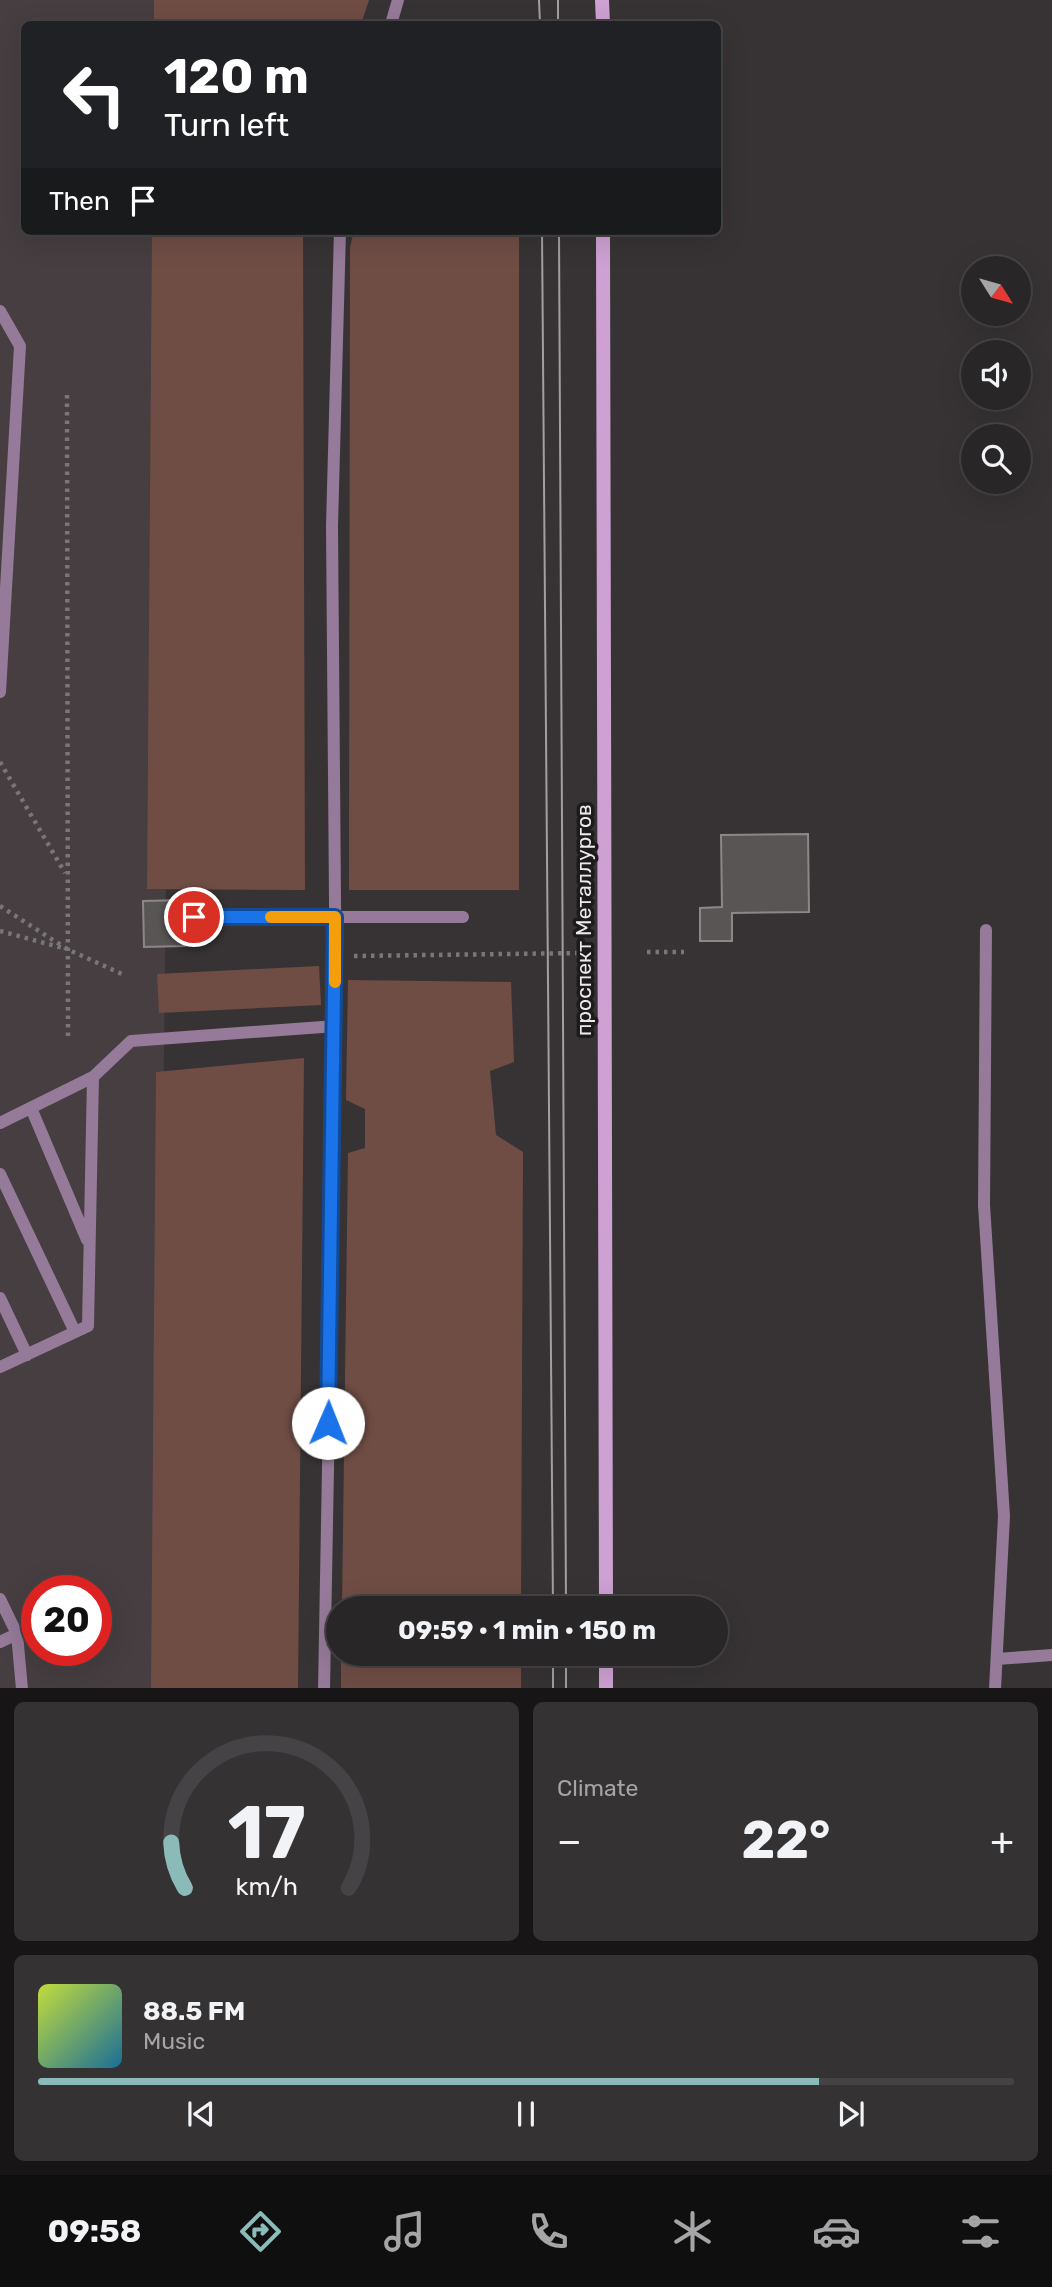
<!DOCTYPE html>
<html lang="en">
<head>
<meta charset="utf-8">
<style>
	:root { --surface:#292628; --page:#353234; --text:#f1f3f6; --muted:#a5a5a8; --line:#454345; --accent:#8bbbb9 }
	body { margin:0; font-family:Rubik,sans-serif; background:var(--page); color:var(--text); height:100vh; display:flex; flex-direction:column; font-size:26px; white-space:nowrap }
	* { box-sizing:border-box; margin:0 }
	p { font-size:23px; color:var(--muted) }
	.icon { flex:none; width:38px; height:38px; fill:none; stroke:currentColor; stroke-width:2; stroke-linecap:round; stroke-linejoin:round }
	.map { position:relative; height:1688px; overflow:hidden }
	.sheet { display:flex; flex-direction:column; gap:14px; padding:14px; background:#171516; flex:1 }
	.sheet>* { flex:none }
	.guide { position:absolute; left:21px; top:21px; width:700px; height:214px; border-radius:10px; box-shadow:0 7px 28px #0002,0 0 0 2px var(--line); background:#202124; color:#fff; overflow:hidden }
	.needle { width:46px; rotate:127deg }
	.tools { position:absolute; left:961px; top:256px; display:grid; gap:14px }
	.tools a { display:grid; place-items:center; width:70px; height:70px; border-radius:50%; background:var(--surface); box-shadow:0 7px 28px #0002,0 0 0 2px var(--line); font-size:35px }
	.speed { position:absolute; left:21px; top:1575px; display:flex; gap:14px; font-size:35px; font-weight:700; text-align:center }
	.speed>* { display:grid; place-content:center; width:91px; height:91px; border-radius:50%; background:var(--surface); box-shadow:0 7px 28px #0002,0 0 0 2px var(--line); line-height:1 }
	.speed .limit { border:10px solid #d22; background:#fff; color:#111 }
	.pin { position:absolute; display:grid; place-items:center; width:60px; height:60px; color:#fff; margin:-30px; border:4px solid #fff; border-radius:50%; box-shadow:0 2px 7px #0007 }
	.me { position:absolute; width:77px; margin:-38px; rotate:1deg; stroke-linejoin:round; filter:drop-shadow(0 0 5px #0008) }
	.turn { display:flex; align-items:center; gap:24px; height:147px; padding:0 28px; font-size:32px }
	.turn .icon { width:91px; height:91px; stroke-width:2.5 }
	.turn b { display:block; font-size:49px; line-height:60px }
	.then { display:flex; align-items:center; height:66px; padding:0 28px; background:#0003; gap:14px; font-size:26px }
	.big { font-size:52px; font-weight:700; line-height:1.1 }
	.sheet .widget { flex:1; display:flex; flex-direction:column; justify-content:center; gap:10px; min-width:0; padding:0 24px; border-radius:10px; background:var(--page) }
	.sheet .dial { align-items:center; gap:0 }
	.dial svg { height:182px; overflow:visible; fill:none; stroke:var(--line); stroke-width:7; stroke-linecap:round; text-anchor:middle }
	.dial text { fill:var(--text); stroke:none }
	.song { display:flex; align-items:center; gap:21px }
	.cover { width:84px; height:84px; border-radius:10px; background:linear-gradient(135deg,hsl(70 70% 55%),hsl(200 70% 35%)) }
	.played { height:7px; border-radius:4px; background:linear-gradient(90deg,var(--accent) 80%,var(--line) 80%) }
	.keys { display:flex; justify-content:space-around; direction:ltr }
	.heat { display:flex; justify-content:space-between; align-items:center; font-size:38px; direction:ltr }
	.sheet .tiles { flex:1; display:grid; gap:14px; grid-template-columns:1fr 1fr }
	.widget:last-child { grid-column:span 2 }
	.trip { position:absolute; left:326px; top:1596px; width:402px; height:70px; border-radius:35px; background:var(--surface); box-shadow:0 7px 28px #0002,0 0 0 2px var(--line); font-weight:700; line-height:70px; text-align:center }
	.tab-bar { display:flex; height:112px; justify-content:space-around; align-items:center; background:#100f10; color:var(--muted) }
	.tab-bar .icon { width:49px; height:49px }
	.tab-bar .on { color:var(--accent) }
	.tab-bar b { font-size:32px; color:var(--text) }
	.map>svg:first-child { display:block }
	.built { fill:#463e41; fill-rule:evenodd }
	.green { fill:#6f4d45 }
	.building { fill:#595555; stroke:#8c8788; stroke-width:2 }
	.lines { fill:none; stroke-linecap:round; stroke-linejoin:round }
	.path { stroke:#797678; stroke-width:4.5; stroke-dasharray:3.5 5; stroke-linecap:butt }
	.lane { stroke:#967a99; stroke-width:12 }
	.secondary { stroke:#cda1d2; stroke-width:14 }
	.tram { stroke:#a29fa0; stroke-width:2 }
	.route-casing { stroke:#114b97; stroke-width:18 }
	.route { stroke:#1a73e8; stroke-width:12 }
	.slow { stroke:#f59e0b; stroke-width:12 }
	.labels { text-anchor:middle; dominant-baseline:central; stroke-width:7; stroke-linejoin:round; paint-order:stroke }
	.street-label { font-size:21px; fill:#eceaeb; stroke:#1d1b1c }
</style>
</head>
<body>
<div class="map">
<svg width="1052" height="1689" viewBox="0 0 1052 1689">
	<rect width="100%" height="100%" fill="#373335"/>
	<!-- built -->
	<path class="built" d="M0 0H176L175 24H24V231H173L157 1688 0 1689ZM37 1591H96V1650H37Z"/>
	<!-- green -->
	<path class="green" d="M154 0H369L361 24H154Z
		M152 231H303L305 890 147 889Z
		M354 231H519V890H349L350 247Z
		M319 966 321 1005 159 1013 157 974Z
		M348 980 511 982 514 1062 490 1071 496 1135 523 1152 521 1608H342L348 1153 365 1148V1109L346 1100Z
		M304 1058 298 1688H151L156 1072Z
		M341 1654H521V1688H341Z"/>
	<!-- building -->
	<path class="building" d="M808 834 809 912 732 913V941H700V908L722 907 721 835Z
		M185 900V946L144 947 143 901Z"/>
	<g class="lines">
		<!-- path -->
		<path class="path" d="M67 395 68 1037
			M0 762 65 873
			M0 906 67 949 124 975
			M0 931 63 948
			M647 952H684
			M354 956 583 953"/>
		<!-- lane -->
		<path class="lane" d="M391 24 398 0
			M0 311 20 346 0 692
			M194 917H463
			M986 930 984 1205 1004 1516 995 1689
			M31 1108 87 1240
			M0 1123 93 1077 131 1041 336 1026
			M0 1174 75 1332
			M0 1298 27 1355
			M0 1367 88 1326 93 1077
			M0 1599 17 1634 22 1689
			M0 1642 17 1634
			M997 1659 1052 1655
			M324 1689 336 1026 332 526 340 231"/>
		<!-- secondary -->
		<path class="secondary" d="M602 0 603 24
			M603 231 606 1608
			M606 1654V1689"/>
		<!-- tram -->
		<path class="tram" d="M539 0 540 24
			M558 0V24
			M542 231 553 1608
			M559 231 566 1608
			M553 1654V1689
			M566 1654V1689"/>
	</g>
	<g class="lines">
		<!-- route casing -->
		<g class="route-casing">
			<path id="route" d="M194 917H335L328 1423"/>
		</g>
		<!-- route -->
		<use href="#route" class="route"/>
		<!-- slow -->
		<path class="slow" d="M271 917H335V982"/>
	</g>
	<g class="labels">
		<!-- street labels -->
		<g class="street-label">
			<text transform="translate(583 920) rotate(-90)">проспект Металлургов</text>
		</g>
	</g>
</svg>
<div class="tools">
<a><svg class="needle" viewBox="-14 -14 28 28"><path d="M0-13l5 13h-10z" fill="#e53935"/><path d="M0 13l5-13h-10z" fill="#a5a5a8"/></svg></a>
<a><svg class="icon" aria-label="sound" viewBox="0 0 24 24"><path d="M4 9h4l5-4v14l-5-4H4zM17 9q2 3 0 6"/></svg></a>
<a><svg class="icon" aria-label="search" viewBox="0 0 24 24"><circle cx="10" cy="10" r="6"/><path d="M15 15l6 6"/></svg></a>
</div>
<div class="speed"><div class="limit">20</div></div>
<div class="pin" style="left:194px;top:917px;background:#d93025"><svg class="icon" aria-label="arrive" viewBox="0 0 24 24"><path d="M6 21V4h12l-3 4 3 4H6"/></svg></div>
<svg class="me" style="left:328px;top:1423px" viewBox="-20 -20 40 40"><circle r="19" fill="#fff"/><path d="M0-13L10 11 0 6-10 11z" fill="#1a73e8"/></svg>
<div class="trip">09:59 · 1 min · 150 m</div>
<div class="guide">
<div class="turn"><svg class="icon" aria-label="left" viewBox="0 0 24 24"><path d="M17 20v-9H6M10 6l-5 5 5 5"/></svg><div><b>120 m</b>Turn left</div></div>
<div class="then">Then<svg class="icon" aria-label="arrive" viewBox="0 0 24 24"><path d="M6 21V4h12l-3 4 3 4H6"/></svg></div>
</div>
</div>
<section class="sheet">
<div class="tiles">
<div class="widget dial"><svg viewBox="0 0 100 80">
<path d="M14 69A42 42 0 1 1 86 69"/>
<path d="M14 69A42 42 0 0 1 8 49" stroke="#8bbbb9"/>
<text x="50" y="56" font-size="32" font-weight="700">17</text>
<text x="50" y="72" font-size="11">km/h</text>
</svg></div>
<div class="widget"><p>Climate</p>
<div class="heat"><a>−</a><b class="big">22°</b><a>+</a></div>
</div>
<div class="widget">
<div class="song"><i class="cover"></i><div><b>88.5 FM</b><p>Music</p></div></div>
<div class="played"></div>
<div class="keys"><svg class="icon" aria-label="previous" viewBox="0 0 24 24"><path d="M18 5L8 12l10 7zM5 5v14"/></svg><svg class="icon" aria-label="pause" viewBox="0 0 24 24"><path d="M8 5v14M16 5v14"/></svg><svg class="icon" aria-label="next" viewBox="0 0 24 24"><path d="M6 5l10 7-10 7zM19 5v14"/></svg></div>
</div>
</div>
</section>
<nav class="tab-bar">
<b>09:58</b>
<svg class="icon on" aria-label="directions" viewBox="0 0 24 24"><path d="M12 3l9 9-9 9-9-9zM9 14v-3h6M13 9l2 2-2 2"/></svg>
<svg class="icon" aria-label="music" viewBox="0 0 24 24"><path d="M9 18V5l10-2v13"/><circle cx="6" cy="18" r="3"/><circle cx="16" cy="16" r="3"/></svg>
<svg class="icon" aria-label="phone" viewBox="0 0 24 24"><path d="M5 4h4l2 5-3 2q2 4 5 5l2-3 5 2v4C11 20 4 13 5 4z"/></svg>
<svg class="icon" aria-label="climate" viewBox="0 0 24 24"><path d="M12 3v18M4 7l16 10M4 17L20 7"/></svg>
<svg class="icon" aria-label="car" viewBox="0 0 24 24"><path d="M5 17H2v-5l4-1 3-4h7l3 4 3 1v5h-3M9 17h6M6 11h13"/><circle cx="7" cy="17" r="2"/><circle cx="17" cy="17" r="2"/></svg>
<svg class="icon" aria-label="filters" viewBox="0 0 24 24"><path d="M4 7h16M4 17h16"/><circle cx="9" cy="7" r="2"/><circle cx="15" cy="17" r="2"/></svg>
</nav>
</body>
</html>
